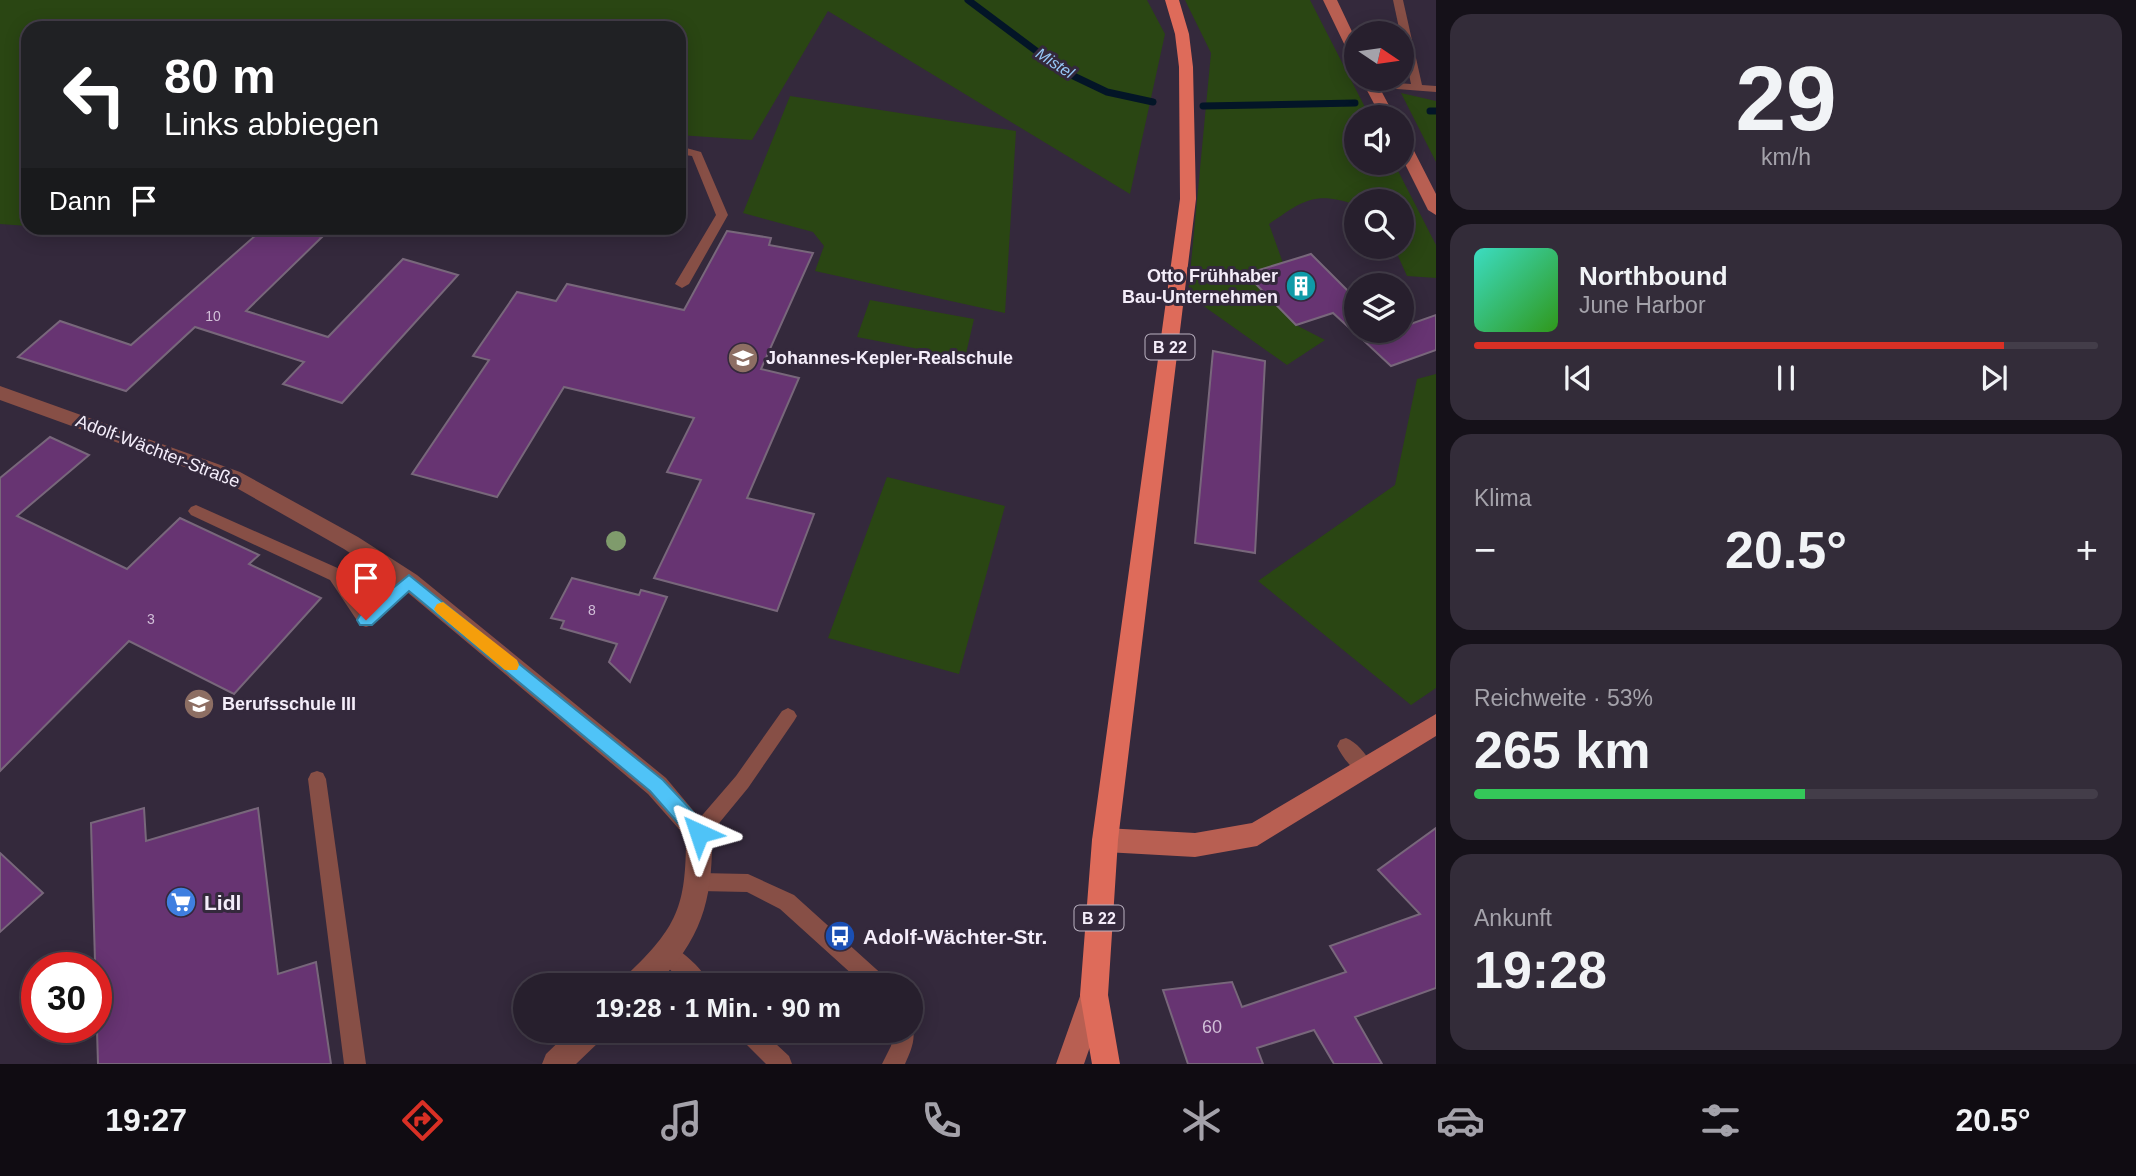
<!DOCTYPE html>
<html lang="de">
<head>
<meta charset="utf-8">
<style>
	:root { --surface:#271f2d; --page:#332c39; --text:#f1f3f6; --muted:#a4a2aa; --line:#433d49; --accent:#d93025 }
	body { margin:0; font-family:Helvetica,sans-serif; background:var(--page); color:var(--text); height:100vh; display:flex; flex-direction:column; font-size:26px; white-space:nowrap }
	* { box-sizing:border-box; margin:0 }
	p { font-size:23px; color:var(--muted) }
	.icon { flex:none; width:38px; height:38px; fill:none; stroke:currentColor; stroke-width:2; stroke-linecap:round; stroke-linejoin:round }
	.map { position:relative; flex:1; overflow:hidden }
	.details { display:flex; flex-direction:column; gap:14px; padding:14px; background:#151119; width:700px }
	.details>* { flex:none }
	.top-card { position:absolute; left:21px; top:21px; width:665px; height:214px; border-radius:21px; box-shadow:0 4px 18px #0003,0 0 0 2px var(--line); background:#202124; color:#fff; overflow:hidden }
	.needle { width:46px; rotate:103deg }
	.buttons { position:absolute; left:1344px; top:21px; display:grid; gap:14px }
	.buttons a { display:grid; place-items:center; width:70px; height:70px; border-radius:50%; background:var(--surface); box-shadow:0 4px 18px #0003,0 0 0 2px var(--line); font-size:35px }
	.speed { position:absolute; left:21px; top:952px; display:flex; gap:14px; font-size:35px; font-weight:700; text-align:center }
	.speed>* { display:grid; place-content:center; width:91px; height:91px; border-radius:50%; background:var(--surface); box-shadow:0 4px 18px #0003,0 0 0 2px var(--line); line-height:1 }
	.speed .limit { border:10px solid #d22; background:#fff; color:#111 }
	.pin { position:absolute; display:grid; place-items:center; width:60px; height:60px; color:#fff; margin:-72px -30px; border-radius:50% 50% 50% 0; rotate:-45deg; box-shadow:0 0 7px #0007 }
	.pin .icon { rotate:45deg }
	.me { position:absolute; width:77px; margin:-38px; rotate:318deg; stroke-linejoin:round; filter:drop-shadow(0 0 5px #0008) }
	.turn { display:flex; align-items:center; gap:24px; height:147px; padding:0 28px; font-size:32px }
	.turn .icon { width:91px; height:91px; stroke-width:2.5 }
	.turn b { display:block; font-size:49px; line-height:60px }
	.then { display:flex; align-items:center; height:66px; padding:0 28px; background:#0003; gap:14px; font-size:26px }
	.big { font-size:52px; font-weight:700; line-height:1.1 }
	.details .card { flex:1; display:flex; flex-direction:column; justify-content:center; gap:10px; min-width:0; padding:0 24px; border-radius:21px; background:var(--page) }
	.details .dial { align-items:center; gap:0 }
	.dial b { font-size:91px; line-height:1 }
	.song { display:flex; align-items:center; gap:21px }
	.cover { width:84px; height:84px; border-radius:10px; background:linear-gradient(135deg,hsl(170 70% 55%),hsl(110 70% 35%)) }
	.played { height:7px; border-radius:4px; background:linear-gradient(90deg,var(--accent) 85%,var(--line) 85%) }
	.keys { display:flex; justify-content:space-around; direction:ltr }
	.heat { display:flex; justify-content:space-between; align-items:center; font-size:38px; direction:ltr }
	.charge { height:10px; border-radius:5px; background:linear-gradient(90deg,#34c759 53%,var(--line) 0) }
	.trip { position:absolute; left:513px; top:973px; width:410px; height:70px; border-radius:35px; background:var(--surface); box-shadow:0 4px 18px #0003,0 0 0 2px var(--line); font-weight:700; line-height:70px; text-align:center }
	.dock { display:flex; height:112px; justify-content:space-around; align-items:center; background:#100c12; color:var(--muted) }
	.dock .icon { width:49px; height:49px }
	.dock .selected { color:var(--accent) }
	.dock b { font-size:32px; color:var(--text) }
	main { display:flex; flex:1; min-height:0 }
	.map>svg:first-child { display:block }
	.green { fill:#2a4613 }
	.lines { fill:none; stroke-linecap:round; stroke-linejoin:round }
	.stream { stroke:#031527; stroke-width:7 }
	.building { fill:#673472; stroke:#78677b; stroke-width:2 }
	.lane { fill:#874f46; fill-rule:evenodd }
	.street { fill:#874f46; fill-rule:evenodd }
	.secondary { fill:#b85f52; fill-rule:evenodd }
	.primary { fill:#de6b5a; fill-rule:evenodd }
	.tree { fill:#7f9b6c }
	.route { fill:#4fc3f7; stroke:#337fa1; stroke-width:2 }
	.slow { fill:#f59e0b }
	.labels { text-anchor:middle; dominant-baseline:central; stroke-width:6; stroke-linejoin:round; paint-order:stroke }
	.number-label { font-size:14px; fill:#d1bfd8 }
	.far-water-label { font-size:16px; font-style:italic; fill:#98c9f9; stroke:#34293c }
	.shield { fill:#34293c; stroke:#bab2c1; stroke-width:2 }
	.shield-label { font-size:16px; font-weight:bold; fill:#f4edfa }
	.poi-label { font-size:18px; font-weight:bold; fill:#f4edfa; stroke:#34293c; text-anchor:start }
	.street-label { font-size:18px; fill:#f4edfa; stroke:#34293c }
	.near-number-label { font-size:18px; fill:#d1bfd8 }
	.near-poi-label { font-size:21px; font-weight:bold; fill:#f4edfa; stroke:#34293c; text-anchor:start }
</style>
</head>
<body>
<main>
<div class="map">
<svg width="1436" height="1064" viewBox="0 0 1436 1064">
	<rect width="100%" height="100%" fill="#34293c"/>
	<!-- green -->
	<path class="green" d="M0 0H1147L1165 34 1130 194 828 11 752 140 679 135V28H28V226L0 224Z
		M1185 0H1310L1370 117H1356V163H1394L1436 245V278L1407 276 1394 247H1402V201H1356V205C1315 190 1302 201 1269 224L1283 263 1247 274 1296 325 1325 340 1287 365 1188 295 1211 53Z
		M1401 93 1436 101V162Z
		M790 96 1016 131 1005 313 815 271 824 246 813 232 743 213Z
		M870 300 974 319 965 358 857 337Z
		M1436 374V688L1411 705 1258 581 1395 485 1417 379Z
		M887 477 1005 506 959 674 828 638Z"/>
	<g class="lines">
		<!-- stream -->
		<path class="stream" d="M968 0 1063 71 1107 92 1153 102
			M1203 106 1355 103
			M1430 111H1436"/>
	</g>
	<!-- building -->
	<path class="building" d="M264 228H290L322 237 246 311 328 337 403 259 458 275 342 403 283 384 304 362 195 327 126 391 18 357 60 321 131 345Z
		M727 231 771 238 769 245 813 253 761 369 799 378 747 498 814 514 777 611 654 578 701 480 667 472 694 418 564 387 497 497 412 474 489 360 473 356 517 292 556 301 567 284 684 310Z
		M1311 254 1356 299V334L1333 313 1296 325 1246 274Z
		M1436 315V350L1391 366 1363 340 1390 331H1402V327Z
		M1213 351 1265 361 1255 553 1195 543Z
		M50 437 89 455 17 516 127 569 180 518 259 555 249 564 321 598 234 694 129 641 0 771V478Z
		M572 578 639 595 641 590 667 597 630 682 609 662 617 644 561 628 564 621 551 618Z
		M144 808 146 841 258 808 278 974 316 962 331 1064H98L91 823Z
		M1436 828V988L1355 1017 1382 1064H1334L1314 1030 1257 1048 1263 1064H1188L1163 990 1232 982 1242 1007 1346 972 1330 946 1420 914 1378 870Z
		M0 853 43 893 0 932Z"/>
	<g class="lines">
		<!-- lane -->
		<path class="lane" d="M1393 0H1403L1422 85 1436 86V92L1371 87 1365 84 1371 81 1411 84Z
			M679 146 701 152 728 215 689 284 682 288 675 284 716 215 692 156 679 154Z
			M196 505 342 570 367 609 403 576H415L417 581 372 625 366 627 360 625 330 580 191 515 188 511 191 507Z
			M788 708 794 711 797 716 794 721 748 788 706 839 699 842 692 839 690 833 692 827 736 776 782 711Z
			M1346 738C1357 742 1368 756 1373 767L1370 773 1364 775C1353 771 1342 757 1337 746L1340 740Z
			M317 771 323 773 326 779 366 1064H344L308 779 311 773Z
			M700 873 748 874 794 895 886 978 889 985H864L780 909 747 892 700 891 693 888 690 882 693 876Z
			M669 945C683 951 705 971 710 985H686L662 962 659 955 662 948Z
			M910 1023C918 1035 911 1051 905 1064H882L891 1046 894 1031H910Z
			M737 1031H762L789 1056 792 1064H766L740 1038Z"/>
		<!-- street -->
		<path class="street" d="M0 386 240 472 358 537 417 575 666 778 712 833C713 898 703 938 656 985H623L627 975C677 927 686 907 686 837L648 794 401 587 344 549 226 482 0 400Z
			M570 1031H604L600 1041 576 1064H542L546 1054Z"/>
		<!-- secondary -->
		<path class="secondary" d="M1323 0H1337L1356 40V58L1349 54Z
			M1361 79H1375L1395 117H1381Z
			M1402 138 1410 143 1436 194V215L1428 210 1402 158Z
			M1436 714V736L1257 846 1195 857 1105 852 1096 848 1092 840 1096 832 1105 828 1195 833 1252 823Z
			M1094 981 1104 985 1108 995 1084 1064H1056L1084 985Z"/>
		<!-- primary -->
		<path class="primary" d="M1165 0H1179L1189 34 1193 67 1196 199 1118 840 1108 995 1120 1064H1092L1080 995 1092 840 1180 199 1179 67 1175 34Z"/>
	</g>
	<!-- trees -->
	<circle class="tree" cx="616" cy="541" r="10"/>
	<!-- route -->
	<path class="route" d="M409 575 663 780 706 826 708 833 706 839 699 841 692 839 650 791 409 591 372 625H360L357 620 360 615Z"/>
	<!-- slow -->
	<path class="slow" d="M443 602 517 660 519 665 517 670H505L437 613 434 609 437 604Z"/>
	<!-- icons -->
	<defs>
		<g id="building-disc" transform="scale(1.575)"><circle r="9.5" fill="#0f9aa8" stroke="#34293c"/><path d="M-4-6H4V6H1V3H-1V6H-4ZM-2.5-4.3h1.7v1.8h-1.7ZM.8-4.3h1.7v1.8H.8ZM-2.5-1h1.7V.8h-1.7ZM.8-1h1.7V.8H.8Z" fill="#fff"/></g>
		<g id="school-disc" transform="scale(1.575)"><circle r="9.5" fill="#8d6e63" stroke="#34293c"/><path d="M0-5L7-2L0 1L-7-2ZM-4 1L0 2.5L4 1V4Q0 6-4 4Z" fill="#fff"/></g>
		<g id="supermarket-disc" transform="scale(1.575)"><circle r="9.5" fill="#3f7fe0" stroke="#34293c"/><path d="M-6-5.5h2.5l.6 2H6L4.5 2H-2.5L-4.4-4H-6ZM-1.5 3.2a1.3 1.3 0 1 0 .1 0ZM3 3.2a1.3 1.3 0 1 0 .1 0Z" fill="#fff"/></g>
		<g id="bus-disc" transform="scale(1.575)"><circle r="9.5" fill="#1a4fb4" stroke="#34293c"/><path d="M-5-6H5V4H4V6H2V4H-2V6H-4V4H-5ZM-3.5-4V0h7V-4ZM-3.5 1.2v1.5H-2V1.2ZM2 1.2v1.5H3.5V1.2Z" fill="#fff"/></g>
	</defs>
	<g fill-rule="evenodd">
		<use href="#building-disc" x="1301" y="286"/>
		<use href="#school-disc" x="743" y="358"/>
		<use href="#school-disc" x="199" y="704"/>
		<use href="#supermarket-disc" x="181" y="902"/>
		<use href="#bus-disc" x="840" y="936"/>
	</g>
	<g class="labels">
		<!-- number labels -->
		<g class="number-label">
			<text x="213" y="316">10</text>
			<text x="592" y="610">8</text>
			<text x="151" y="619">3</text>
		</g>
		<!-- far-water labels -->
		<g class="far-water-label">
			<text transform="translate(1055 63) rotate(33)">Mistel</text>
		</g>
		<!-- shield labels -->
		<g class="shield">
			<rect x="1145.5" y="334.5" width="49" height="25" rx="5"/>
			<rect x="1074.5" y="905.5" width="49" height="25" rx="5"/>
		</g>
		<g class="shield-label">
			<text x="1170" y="347">B 22</text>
			<text x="1099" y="918">B 22</text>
		</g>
		<!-- poi labels -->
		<g class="poi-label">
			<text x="1278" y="276" text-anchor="end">Otto Frühhaber<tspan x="1278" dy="21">Bau-Unternehmen</tspan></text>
			<text x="766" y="358">Johannes-Kepler-Realschule</text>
			<text x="222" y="704">Berufsschule III</text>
		</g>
		<!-- street labels -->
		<g class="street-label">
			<text transform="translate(158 451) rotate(21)">Adolf-Wächter-Straße</text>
		</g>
		<!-- near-number labels -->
		<g class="near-number-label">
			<text x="1212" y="1027">60</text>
		</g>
		<!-- near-poi labels -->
		<g class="near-poi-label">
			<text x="204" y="902">Lidl</text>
			<text x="863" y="936">Adolf-Wächter-Str.</text>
		</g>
	</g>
</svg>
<div class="buttons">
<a><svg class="needle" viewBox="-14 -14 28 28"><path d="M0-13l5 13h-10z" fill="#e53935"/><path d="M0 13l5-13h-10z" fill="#a4a2aa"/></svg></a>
<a><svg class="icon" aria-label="sound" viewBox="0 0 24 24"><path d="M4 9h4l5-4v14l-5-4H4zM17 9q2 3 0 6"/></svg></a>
<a><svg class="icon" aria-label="search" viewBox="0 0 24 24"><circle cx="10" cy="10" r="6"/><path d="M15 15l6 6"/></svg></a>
<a><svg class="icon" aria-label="layers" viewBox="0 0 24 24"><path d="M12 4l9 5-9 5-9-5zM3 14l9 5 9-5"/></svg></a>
</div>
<div class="speed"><div class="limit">30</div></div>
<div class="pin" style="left:366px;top:620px;background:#d93025"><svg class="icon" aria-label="arrive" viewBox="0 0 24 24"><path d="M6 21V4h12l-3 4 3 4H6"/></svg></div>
<svg class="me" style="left:699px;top:833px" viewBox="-20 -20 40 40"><path d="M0-17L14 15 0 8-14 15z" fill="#4fc3f7" stroke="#fff" stroke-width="4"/></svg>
<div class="trip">19:28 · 1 Min. · 90 m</div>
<div class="top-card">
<div class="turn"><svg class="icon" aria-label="left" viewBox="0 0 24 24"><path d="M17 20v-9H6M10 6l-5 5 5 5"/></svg><div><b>80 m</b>Links abbiegen</div></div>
<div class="then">Dann<svg class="icon" aria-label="arrive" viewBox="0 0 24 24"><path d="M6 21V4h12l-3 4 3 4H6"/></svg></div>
</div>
</div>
<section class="details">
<div class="card dial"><b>29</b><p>km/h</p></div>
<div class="card">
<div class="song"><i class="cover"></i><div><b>Northbound</b><p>June Harbor</p></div></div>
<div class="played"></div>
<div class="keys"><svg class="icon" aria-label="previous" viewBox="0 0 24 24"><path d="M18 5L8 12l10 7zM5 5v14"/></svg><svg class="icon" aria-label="pause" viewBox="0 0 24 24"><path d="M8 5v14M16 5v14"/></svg><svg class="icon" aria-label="next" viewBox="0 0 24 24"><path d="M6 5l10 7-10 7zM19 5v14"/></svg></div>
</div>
<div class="card"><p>Klima</p>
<div class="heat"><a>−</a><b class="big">20.5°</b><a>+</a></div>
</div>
<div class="card"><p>Reichweite · 53%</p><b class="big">265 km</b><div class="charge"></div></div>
<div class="card"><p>Ankunft</p><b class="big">19:28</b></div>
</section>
</main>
<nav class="dock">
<b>19:27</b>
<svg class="icon selected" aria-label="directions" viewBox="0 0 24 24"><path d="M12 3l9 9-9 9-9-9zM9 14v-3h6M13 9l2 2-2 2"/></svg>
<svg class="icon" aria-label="music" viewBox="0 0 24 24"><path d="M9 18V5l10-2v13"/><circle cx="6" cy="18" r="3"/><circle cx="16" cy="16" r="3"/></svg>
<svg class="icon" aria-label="phone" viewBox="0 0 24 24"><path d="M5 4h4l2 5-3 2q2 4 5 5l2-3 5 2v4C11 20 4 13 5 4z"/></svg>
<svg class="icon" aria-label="climate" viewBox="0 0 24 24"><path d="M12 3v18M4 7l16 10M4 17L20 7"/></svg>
<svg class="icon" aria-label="car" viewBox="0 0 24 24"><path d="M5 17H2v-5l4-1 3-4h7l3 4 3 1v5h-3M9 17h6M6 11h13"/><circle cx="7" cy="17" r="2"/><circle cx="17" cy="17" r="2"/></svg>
<svg class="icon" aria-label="filters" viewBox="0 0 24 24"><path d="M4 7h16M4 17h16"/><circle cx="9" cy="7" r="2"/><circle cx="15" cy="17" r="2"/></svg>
<b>20.5°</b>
</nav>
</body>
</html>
